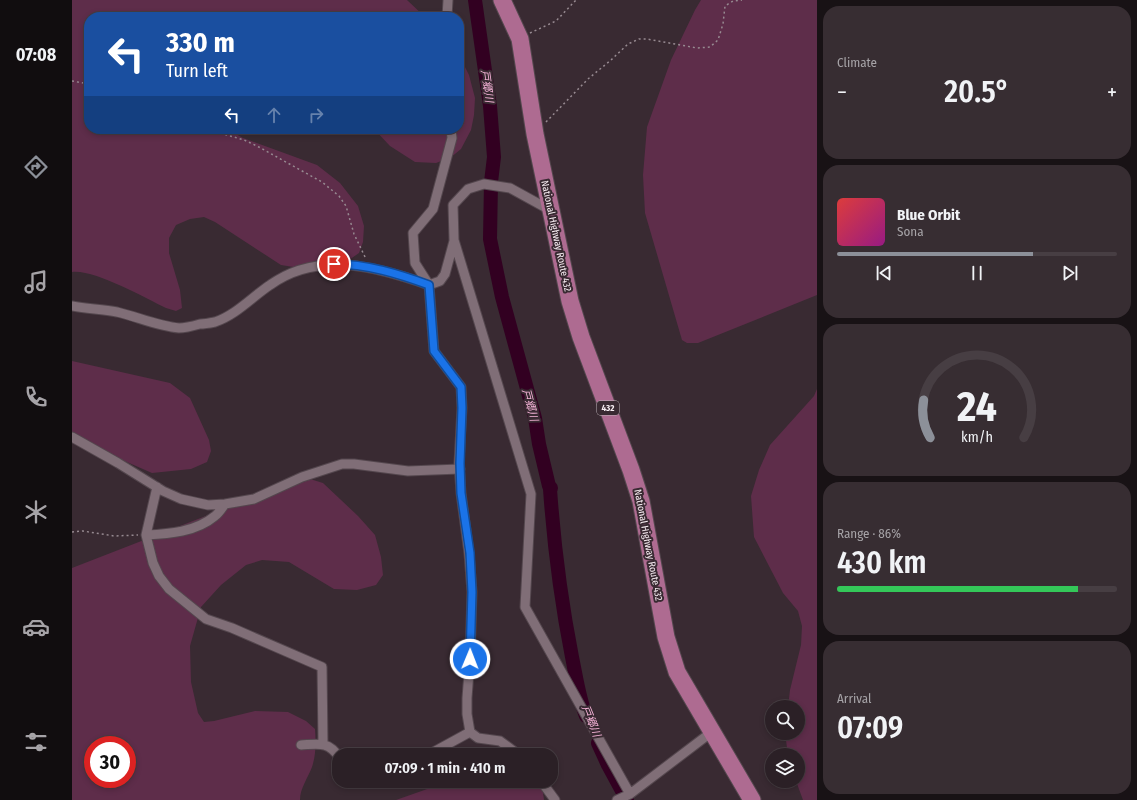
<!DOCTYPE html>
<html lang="en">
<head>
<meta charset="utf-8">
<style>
	:root { --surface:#2b2026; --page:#372d32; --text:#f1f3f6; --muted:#a6a3a7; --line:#473e43; --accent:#8c9099 }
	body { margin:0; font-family:"Fira Sans Condensed","Noto Sans JP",sans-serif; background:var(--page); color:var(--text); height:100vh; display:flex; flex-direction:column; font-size:15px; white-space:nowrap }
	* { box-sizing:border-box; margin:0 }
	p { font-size:13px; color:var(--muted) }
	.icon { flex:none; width:22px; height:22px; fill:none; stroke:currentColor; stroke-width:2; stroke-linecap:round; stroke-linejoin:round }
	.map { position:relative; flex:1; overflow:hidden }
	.side { display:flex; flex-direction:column; gap:6px; padding:6px; background:#181215; width:320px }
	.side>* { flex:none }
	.top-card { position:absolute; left:12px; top:12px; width:380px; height:122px; border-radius:16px; box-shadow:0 2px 6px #0003,0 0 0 1px var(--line); background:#1a4fa0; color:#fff; overflow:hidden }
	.buttons { position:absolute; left:693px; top:700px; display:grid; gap:8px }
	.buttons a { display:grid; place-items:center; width:40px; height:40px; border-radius:50%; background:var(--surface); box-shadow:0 2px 6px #0003,0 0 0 1px var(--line); font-size:20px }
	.speed { position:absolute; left:12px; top:736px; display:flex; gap:8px; font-size:20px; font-weight:700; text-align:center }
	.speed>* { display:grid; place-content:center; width:52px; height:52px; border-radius:50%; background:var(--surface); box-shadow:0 2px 6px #0003,0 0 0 1px var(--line); line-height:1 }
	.speed .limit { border:6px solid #d22; background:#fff; color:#111 }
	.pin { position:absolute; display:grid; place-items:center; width:34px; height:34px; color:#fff; margin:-17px; border:2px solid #fff; border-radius:50%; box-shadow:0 1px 4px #0007 }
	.me { position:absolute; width:44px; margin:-22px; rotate:1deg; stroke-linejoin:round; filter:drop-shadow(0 0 3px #0008) }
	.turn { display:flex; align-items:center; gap:14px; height:84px; padding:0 16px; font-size:18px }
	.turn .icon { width:52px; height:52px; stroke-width:2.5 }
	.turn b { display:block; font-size:28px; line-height:34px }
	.lanes { display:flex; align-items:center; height:38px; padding:0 16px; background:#0003; justify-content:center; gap:20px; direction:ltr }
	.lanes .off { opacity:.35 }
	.big { font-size:30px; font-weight:600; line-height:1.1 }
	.side .widget { flex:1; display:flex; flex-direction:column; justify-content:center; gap:6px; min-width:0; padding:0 14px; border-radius:16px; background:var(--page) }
	.side .dial { align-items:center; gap:0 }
	.dial svg { height:104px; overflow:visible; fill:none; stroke:var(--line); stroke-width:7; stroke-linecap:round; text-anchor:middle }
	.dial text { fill:var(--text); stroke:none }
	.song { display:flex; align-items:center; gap:12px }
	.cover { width:48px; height:48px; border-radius:6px; background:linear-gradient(135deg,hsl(0 70% 55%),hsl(310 70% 35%)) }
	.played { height:4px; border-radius:2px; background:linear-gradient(90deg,var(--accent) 70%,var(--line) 70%) }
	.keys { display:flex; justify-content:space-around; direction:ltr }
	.heat { display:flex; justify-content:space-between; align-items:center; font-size:22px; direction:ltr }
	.charge { height:6px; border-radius:3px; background:linear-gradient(90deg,#34c759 86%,var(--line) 0) }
	.trip { position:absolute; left:260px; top:748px; width:226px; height:40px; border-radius:16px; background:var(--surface); box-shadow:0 2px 6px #0003,0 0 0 1px var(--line); font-weight:600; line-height:40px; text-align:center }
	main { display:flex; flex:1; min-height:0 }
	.tabs { display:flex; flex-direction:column; width:72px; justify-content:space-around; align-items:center; background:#110d0f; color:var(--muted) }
	.tabs .icon { width:28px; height:28px }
	.tabs .active { color:var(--accent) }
	.tabs b { font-size:18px; color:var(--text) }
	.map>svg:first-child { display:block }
	.green { fill:#5e2d4a; fill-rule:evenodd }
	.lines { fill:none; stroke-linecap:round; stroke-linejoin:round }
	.river { stroke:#320021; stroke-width:14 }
	.street-casing { stroke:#54474e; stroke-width:11 }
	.highway-casing { stroke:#54474e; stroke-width:19 }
	.path { stroke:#978a91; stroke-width:1.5; stroke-dasharray:2 3; stroke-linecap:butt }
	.street { stroke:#806e77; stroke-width:9 }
	.highway { stroke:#ae6b91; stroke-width:17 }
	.route-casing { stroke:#114b97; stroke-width:10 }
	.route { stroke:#1a73e8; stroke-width:7 }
	.labels { text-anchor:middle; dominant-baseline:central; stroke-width:4; stroke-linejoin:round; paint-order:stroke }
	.shield { fill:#392a32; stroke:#bfb4ba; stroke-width:1 }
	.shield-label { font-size:9px; font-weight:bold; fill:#f9eff4 }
	.street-label { font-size:10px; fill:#f9eff4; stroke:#392a32 }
	.water-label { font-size:11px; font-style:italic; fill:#f8b5da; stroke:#392a32 }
</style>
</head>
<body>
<main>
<nav class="tabs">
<b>07:08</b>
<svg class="icon active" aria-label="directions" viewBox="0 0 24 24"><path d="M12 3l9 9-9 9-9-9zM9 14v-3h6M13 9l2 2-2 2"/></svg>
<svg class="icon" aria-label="music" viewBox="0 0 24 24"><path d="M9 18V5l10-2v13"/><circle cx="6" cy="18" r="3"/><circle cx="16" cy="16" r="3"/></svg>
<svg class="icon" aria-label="phone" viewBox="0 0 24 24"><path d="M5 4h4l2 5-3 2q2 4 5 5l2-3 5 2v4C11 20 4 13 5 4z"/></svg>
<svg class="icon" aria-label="climate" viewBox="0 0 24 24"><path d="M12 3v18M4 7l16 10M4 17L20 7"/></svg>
<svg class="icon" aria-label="car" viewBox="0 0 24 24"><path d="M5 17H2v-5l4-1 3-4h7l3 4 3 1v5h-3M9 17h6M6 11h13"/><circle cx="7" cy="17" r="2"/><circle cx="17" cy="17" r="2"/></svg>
<svg class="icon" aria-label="filters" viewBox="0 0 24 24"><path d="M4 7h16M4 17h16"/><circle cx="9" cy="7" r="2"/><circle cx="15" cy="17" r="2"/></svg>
</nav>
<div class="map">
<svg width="745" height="800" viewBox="0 0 745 800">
	<rect width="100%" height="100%" fill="#392a32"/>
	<!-- green -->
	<path class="green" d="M0 0H335L353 17H17V129H155L171 138 245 165 268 183 286 206 292 226 291 242 287 253 274 262 256 270 234 269 209 265 143 222 132 217 118 219 104 225 97 238V253L108 290 110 308 104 311 94 308C73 298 22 269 0 272Z
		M629 0H745V295L626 343H615L610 340 573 213 571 175 575 127 599 60 623 10Z
		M387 55 397 75 403 98 402 115 399 130 389 149 378 158 364 163 343 162 318 146 302 129H387Z
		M0 361 98 383 118 398 137 440 139 451 135 462 119 469 80 473 0 438Z
		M745 389V800H731L724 781H726V755H716L713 733H726V707H716L718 690 729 645 730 626 726 611 711 593 682 537 679 496 687 470 698 445 742 396Z
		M238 479 251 483 286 516 303 535 309 557 311 575 304 585 285 590 262 589 217 562 190 560 174 565 149 585 129 607 118 646 119 682 126 713 132 722 142 721 183 711 216 712 234 721 243 729C244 742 244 755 240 767 236 778 228 788 228 800H0V568L198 491ZM21 745H55V779H21Z
		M378 781H466L470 786 472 800H324Z"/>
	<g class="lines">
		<!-- river -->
		<path class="river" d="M403 0 418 106 422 157 419 182 418 239 430 297 463 418 467 444 477 486 479 488 478 489C482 546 489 601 500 657 504 676 507 698 514 716
			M526 743 536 765 555 800"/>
		<!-- street casing -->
		<g class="street-casing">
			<path id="street" d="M375 17 376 0
				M379 129 380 138 361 209 341 233 343 263 357 285 362 351 389 387 390 408 387 463 389 493 397 553 400 592 398 659 395 698V714L398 732 406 738 428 741 447 755
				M478 210 438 188 412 184 396 189 381 205 382 240 459 494 453 607 558 794
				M0 306C15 309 30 309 45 312 66 317 86 326 107 328 113 328 121 326 128 324 133 324 138 323 143 322 164 315 180 297 198 285 246 250 306 267 357 285L368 281 373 274 382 241
				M0 437 46 463 91 491 109 499 136 505 153 504 182 499 230 477 270 464H282L336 471 388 469
				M85 487 74 535 81 563 87 576 97 589 134 619 160 628 250 667 251 743
				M74 535C97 534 124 532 143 516 147 513 150 508 153 504
				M229 745C247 744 256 741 267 757
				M356 755 398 732
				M469 781 483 800
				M545 800 558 794 641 731"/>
		</g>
		<!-- highway casing -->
		<g class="highway-casing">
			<path id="highway" d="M430 0 448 39 463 134 498 301 509 337 559 470 569 501 594 637 605 672 680 800"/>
		</g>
		<!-- path -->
		<path class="path" d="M458 33 484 21 504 0
			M0 81 17 84
			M474 122 516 79 539 60 556 44 567 39H575L625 48 638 47 646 40 651 24 653 6 661 1 670 0
			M134 129 172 140 185 146 250 182 267 196 274 206 282 234 294 259
			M0 532 11 531 42 536 66 535"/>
		<!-- street -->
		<use href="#street" class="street"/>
		<!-- highway -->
		<use href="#highway" class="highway"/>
	</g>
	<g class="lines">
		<!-- route casing -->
		<g class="route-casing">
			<path id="route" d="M262 264C295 264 327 274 357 285L362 351 389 387 390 408 388 463 389 493 398 553 400 592 398 659"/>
		</g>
		<!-- route -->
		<use href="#route" class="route"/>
	</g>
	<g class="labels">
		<!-- shield labels -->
		<rect class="shield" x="525" y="401" width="22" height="14" rx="3"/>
		<g class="shield-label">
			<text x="536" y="408">432</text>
		</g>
		<!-- street labels -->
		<g class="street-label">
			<text transform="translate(484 236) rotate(78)">National Highway Route 432</text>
			<text transform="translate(576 545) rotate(79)">National Highway Route 432</text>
		</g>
		<!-- water labels -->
		<g class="water-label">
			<text transform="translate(415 86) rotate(82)">戸郷川</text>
			<text transform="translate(458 405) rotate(75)">戸郷川</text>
			<text transform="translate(519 721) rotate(68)">戸郷川</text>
		</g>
	</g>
</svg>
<div class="buttons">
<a><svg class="icon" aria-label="search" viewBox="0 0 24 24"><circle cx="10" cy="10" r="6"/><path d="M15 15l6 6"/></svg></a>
<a><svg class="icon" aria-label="layers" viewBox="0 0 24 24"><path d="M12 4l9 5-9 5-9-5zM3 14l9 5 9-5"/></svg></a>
</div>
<div class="speed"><div class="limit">30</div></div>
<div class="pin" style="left:262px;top:264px;background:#d93025"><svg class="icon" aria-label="arrive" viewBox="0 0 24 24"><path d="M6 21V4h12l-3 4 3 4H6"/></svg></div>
<svg class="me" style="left:398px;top:659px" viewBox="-20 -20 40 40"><circle r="17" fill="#1a73e8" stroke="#fff" stroke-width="3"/><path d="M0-11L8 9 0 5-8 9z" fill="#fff"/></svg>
<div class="trip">07:09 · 1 min · 410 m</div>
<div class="top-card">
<div class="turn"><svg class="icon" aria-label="left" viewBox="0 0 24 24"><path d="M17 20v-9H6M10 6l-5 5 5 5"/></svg><div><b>330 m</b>Turn left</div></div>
<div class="lanes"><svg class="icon" aria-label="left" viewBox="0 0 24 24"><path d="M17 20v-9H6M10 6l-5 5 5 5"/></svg><svg class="icon off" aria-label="ahead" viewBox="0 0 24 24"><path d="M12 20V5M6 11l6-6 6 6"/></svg><svg class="icon off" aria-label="right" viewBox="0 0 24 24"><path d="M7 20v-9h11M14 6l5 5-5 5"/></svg></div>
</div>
</div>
<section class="side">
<div class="widget"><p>Climate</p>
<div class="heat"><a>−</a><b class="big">20.5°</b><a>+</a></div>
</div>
<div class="widget">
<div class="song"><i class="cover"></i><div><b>Blue Orbit</b><p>Sona</p></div></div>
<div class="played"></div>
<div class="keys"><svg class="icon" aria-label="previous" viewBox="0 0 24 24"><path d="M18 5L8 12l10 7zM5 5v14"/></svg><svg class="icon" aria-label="pause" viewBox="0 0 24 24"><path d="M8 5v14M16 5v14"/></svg><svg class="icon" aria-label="next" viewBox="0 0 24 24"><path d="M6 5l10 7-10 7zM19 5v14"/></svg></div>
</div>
<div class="widget dial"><svg viewBox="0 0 100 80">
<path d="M14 69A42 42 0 1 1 86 69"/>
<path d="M14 69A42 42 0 0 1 9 40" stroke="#8c9099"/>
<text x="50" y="56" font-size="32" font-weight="700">24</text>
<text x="50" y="72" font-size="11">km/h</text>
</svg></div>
<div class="widget"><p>Range · 86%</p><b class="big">430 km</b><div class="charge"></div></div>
<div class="widget"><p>Arrival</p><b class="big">07:09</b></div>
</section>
</main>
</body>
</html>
